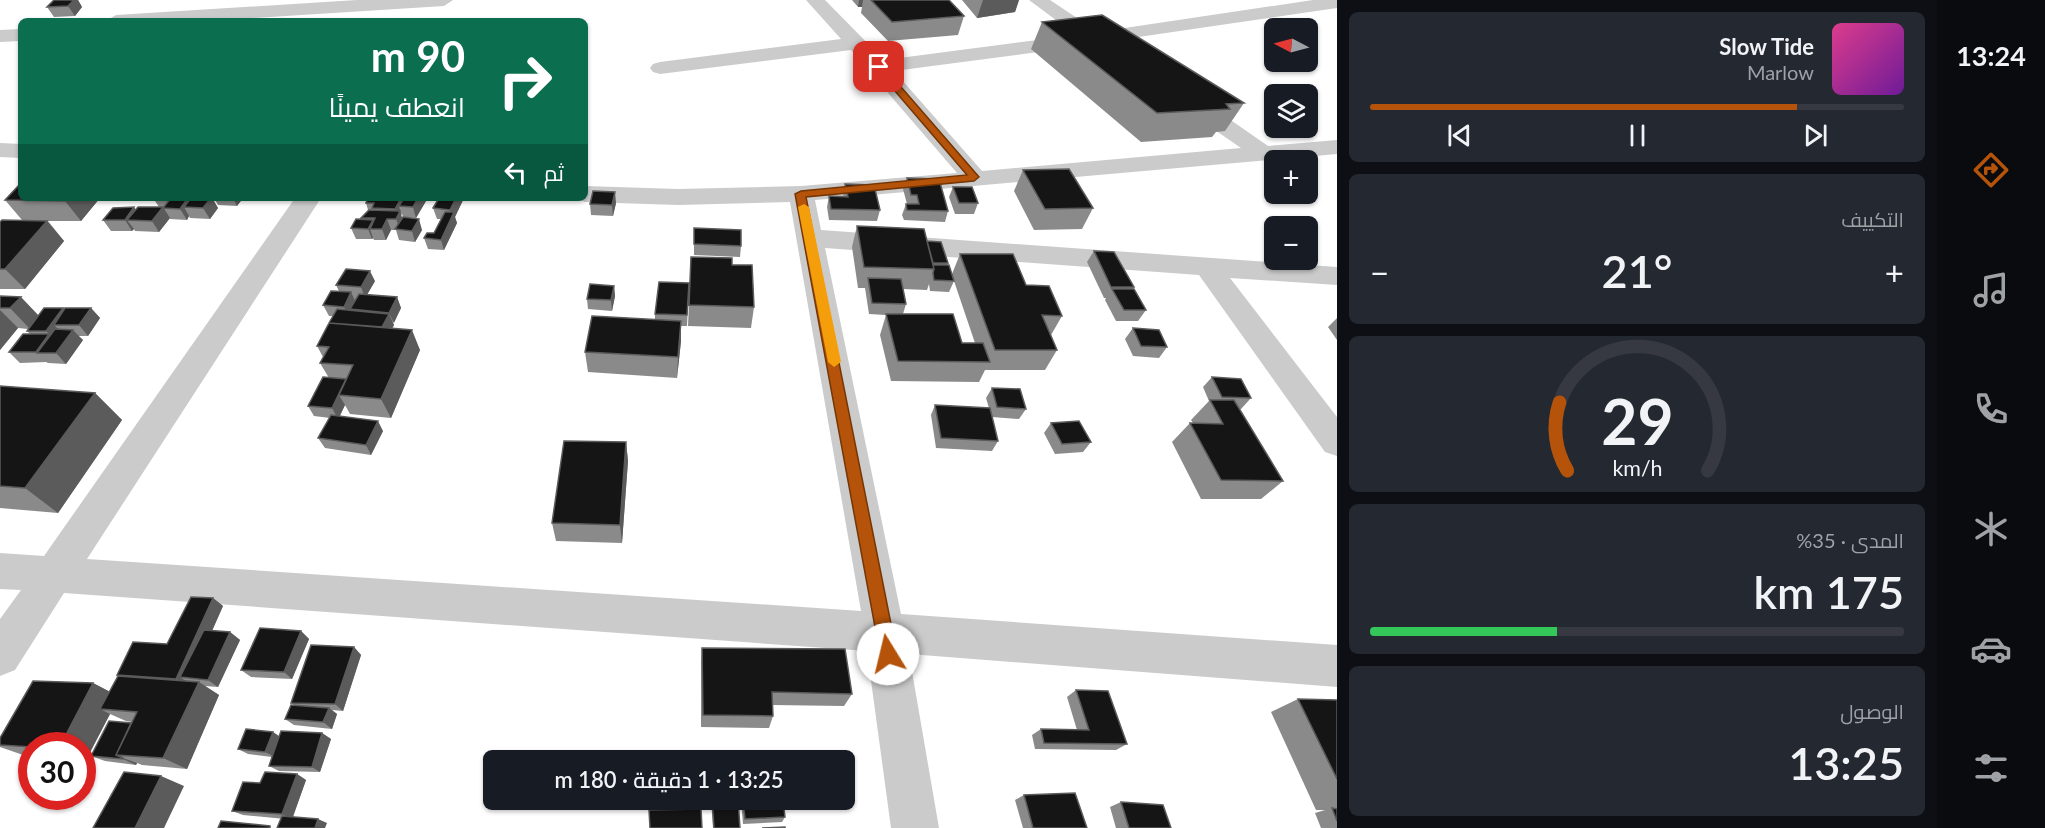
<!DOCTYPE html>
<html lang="ar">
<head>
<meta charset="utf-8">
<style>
	:root { --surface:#171b24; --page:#242831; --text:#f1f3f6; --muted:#9ea1a6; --line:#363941; --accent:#b45309 }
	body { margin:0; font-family:Lato,Cairo,sans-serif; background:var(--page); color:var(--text); direction:rtl; height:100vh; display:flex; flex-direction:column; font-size:22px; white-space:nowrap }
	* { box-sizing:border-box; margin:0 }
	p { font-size:20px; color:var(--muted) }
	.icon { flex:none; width:33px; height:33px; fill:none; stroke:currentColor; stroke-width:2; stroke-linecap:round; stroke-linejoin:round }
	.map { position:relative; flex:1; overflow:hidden; direction:ltr }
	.drawer { display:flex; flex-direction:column; gap:12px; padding:12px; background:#0d0f14; width:600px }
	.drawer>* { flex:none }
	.hud { position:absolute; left:18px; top:18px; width:570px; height:183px; border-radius:9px; box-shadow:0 2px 4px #0004; direction:rtl; background:#0b6e4f; color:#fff; overflow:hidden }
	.needle { width:39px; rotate:276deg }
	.buttons { position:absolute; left:1264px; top:18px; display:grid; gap:12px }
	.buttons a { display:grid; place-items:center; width:54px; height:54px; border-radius:9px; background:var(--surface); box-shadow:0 2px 4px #0004; font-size:30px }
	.speed { position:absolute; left:18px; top:732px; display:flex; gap:12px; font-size:30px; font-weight:700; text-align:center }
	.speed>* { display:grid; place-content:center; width:78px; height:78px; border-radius:50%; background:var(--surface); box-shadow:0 2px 4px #0004; line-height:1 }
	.speed .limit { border:9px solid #d22; background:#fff; color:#111 }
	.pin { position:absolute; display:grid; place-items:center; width:51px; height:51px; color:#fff; margin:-26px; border-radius:12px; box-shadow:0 3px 9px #0006 }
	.me { position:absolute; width:66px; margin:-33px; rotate:351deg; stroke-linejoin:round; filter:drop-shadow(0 0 4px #0008) }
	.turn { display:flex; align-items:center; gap:21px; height:126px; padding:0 24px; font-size:27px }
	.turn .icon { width:78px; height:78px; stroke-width:2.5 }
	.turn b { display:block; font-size:42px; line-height:51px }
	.then { display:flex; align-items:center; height:57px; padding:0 24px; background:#0003; gap:12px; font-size:22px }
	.big { font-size:45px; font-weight:600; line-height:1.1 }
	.drawer .card { flex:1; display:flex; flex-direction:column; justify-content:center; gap:9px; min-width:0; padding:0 21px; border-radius:9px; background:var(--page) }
	.drawer .dial { align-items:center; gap:0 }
	.dial svg { height:156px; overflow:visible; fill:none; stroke:var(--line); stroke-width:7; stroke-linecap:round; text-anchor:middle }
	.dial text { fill:var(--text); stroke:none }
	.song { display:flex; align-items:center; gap:18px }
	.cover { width:72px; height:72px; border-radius:9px; background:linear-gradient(135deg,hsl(330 70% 55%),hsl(280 70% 35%)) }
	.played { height:6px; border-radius:3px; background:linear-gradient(90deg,var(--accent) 80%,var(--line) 80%) }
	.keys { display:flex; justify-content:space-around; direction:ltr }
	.heat { display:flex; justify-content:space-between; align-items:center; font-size:33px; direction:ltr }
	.charge { height:9px; border-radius:4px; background:linear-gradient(90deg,#34c759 35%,var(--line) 0) }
	.trip { position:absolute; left:483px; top:750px; width:372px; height:60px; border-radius:9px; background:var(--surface); box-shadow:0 2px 4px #0004; font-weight:600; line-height:60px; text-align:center; direction:rtl }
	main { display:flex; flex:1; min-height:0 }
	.tab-bar { display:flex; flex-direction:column; width:108px; justify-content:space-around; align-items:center; background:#090b0e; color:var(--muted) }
	.tab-bar .icon { width:42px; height:42px }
	.tab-bar .selected { color:var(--accent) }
	.tab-bar b { font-size:27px; color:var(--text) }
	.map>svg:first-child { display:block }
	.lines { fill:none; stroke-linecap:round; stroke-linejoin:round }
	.street { fill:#cbcbcb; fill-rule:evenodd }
	.wall { fill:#8a8a8a; fill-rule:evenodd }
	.shaded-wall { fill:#5b5b5b }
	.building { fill:#151515; stroke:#5b5b5b; stroke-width:1.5 }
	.route { fill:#b45309; stroke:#753606; stroke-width:1.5 }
	.slow { fill:#f59e0b }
</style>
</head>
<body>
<main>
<nav class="tab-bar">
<b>13:24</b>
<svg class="icon selected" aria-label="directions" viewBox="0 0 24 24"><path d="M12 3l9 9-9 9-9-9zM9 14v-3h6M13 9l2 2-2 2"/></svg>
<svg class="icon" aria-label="music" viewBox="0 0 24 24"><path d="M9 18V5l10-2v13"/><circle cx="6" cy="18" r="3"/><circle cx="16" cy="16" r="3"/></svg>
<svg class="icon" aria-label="phone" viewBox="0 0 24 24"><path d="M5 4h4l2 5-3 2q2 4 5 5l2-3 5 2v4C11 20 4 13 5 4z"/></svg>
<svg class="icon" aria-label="climate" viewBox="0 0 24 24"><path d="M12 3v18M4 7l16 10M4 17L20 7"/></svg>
<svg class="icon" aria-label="car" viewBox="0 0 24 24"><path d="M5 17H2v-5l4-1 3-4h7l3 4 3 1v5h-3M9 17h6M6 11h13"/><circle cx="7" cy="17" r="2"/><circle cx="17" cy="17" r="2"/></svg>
<svg class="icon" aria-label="filters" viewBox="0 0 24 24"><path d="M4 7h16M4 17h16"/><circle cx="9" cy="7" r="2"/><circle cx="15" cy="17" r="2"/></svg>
</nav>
<section class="drawer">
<div class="card">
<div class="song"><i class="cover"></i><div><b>Slow Tide</b><p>Marlow</p></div></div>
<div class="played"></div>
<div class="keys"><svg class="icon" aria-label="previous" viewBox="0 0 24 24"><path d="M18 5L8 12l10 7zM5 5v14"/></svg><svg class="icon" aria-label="pause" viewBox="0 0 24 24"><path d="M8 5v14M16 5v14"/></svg><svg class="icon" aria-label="next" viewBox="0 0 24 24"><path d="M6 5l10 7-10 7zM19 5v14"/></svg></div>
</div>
<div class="card"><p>التكييف</p>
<div class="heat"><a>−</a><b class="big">21°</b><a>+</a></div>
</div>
<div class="card dial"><svg viewBox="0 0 100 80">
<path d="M14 69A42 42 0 1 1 86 69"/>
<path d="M14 69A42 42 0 0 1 10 34" stroke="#b45309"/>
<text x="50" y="56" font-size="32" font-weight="700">29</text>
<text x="50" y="72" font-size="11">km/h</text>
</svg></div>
<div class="card"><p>المدى · 35%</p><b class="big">175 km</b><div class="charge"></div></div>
<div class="card"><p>الوصول</p><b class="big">13:25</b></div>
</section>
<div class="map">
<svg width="1337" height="828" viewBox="0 0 1337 828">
	<rect width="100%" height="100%" fill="#fff"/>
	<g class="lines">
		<!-- street -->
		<path class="street" d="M357 0H453L444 6 205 21H106L116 15Z
			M806 0H825L884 60 1076 35 1029 0H1050L1098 32 1313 0H1337V8L1111 41 1113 44 1110 48 1103 50 1091 45 894 71 982 171 1241 148 1183 108 1180 103 1183 98H1199L1268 146 1337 140V154L815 200 821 230 1337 267V285L1230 278 1337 417V456L1325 452 1199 275 825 248 901 614 1337 645V687L909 654 939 828H891L867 651 64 593 15 670 0 676V619L21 590 0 589V553L44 556 295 198H321L87 559 861 611 790 202 678 205 585 202 575 198H585V186L678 189 801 186 957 173 851 50 660 74 653 72 650 68 653 64 660 62 841 39Z
			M21 29V41L0 42V30Z
			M0 143 21 144V158L0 157Z"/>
	</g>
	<!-- wall -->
	<path class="wall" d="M54 0H78L82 7 75 16 54 17 47 7Z
		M852 0H949L964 16 958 35 888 41 861 13 862 7H858Z
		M962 0H1019L1015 12 977 18Z
		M1042 22 1244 103 1225 131 1216 132 1212 137 1141 142 1031 49Z
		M1023 170 1093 208 1082 229 1034 230 1014 191Z
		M907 178 948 211 945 222 904 220 902 215 906 204H907L903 189Z
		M845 184 880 210 877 221 829 220 827 207 829 196 843 197Z
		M953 187 978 203 974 214H955L949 197Z
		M21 198H100L81 221H48L64 241 25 289H0V222L22 220 5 200Z
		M153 198H212L218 208 210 219 190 218 189 216 187 220 170 219V218L159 232 135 231 134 229 132 231H111L103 220 159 207Z
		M214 198H243L237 206 218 205Z
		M439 198H464L455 217 457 223 444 250 428 249 424 238 434 233 441 219H437L433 208Z
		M426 201 416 218 403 217 402 214 401 215 402 218 422 230 415 242 399 240 396 230H391L386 240H374L373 238 372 239H356L351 228 361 219V218L368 210 366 203Z
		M616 203 613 216 591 215 590 204Z
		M857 226 927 241 948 263 947 265 952 274 960 254 1026 285 1062 316 1051 335 1057 350 1045 370H985L979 382 891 381 880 335 886 315 869 314 865 288H858L852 247ZM954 281 975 343H962L903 314 906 304 903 289 927 290 929 284 930 291 949 292Z
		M694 228 741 246 740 257 694 255Z
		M1094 251 1134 287 1133 289 1146 310 1138 321H1116L1105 300 1106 298H1104L1087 262Z
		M691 257 732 265 754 307 751 328 688 326Z
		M375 281 367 295 397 297 401 308 393 323 394 325 392 328 420 350 391 418 350 414 345 405 340 416 383 431 371 455 325 448 318 438 330 418 314 416 308 406 329 378 320 363 323 357 317 346 333 316H329L323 305 339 291 336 285Z
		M689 283 687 326H681V341L677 378 588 372 585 352 655 319V314Z
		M614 286 615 296 612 311 588 309 587 299Z
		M0 296 38 316 63 308 64 310 91 308 100 318 88 336H78L83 340 66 364 48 363 46 362 20 363 9 352 30 334 27 331 28 329 18 328 0 350Z
		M1337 318V340L1328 327Z
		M1133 328 1167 347 1159 358 1133 356 1125 339Z
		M1212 377 1251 398 1241 409H1239L1283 481 1261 499H1201L1172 442 1190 423H1193L1191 420 1209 401 1203 387Z
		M0 386 95 393 122 420 58 513 0 508Z
		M992 388 1026 409 1019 419 992 417 998 441 992 451 936 448 931 415 935 405 989 408 986 398Z
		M1051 423 1091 442 1083 452 1055 454 1044 433Z
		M626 442 628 461 622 543 556 541 552 523Z
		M213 598 223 606 212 631 230 632 240 640 218 687 205 686 219 695 187 769 142 765 137 763 136 765 105 761 91 756 132 722 126 721 110 714 86 760H82V746H32V756H26L0 747V738L93 683 110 692 118 676 117 675 167 644Z
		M301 631 309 639 292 679 251 677 241 670Z
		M354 647 361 655 343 711 332 710 337 714 332 729 294 725 285 719 294 705 291 703Z
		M702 648 852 694 844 706 773 705V716L769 728 701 727V662Z
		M1076 690 1127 744 1116 750 1035 749 1032 735 1041 729 1077 730 1067 697Z
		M1298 699 1337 700V828H1321L1315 813 1325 810H1316L1271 712Z
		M273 732 279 737 322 733 331 739 320 772 279 771 269 766 272 757 248 754 238 749Z
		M297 774 306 780 293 817 327 823 243 815 232 811 260 783Z
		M1024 795 1087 828H1023L1015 800Z
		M711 800H738L740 828H713Z
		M741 800H783L785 817 782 822 743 824Z
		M1121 802 1171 828H1116L1110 807Z"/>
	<!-- shaded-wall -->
	<path class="shaded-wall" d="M74 0H78L82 7 75 16 68 6Z
		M859 0H863L862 7H858Z
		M983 0H1019L1015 12 977 18Z
		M615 192 616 203 613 216 612 205Z
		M67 198H100L81 221 65 201Z
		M188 198H193L184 207 189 216 187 220 180 209Z
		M211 198H212L218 208 210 219 203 208Z
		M233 198H243L237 206Z
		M401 198H406L399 206 403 222 400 230 396 219 397 216 395 209Z
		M418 198H425L426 201 416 218 413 207Z
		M456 198H464L455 217 457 223 444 250 441 240 452 216 450 210Z
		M134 207 142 218 127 220 134 229 132 231 125 220Z
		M163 207 170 218 159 232 152 221Z
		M387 219 391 230 386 240 382 229Z
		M419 219 422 230 415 242 412 231Z
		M373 220 376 229H370L373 238 372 239 368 229Z
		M47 221 64 241 25 289 5 269Z
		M370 271 375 281 365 298 361 287Z
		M614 286 615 296 612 311 611 300Z
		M351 292 356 303 350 309 352 312 349 317 344 307Z
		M21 297 40 317 30 329 10 308Z
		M397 297 401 308 394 323 389 313Z
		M63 308 73 319 54 325 62 333 37 353 36 352 49 334 46 331Z
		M91 308 100 318 88 336 79 325Z
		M0 310 18 328 0 350Z
		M389 314 394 325 384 344 379 334Z
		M681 321V341L677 378 678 357Z
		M73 330 83 340 66 364 56 353Z
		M412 330 420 350 391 418 381 399Z
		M95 393 122 420 58 513 25 488Z
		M339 395 345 405 338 419 332 408Z
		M378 421 383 431 371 455 366 445Z
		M626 442 628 461 622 543 620 525Z
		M213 598 223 606 191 678 180 677 189 683 187 686 176 679Z
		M301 631 309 639 292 679 284 672Z
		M230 632 240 640 218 687 208 680Z
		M354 647 361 655 343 711 335 704Z
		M199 682 219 695 187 769 163 758Z
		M93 683 118 696 100 709 110 714 86 760 82 758V746H60Z
		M329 708 337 714 332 729 323 722Z
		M273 732 282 738 275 757 265 752Z
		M322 733 331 739 320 772 312 767Z
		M123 758 137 763 136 765 123 759Z
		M297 774 306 780 292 819 282 814Z
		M161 776 184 786 164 828H135Z
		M318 819 327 823 325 828H315Z"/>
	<!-- building -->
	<path class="building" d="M54 0H74L68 6 47 7Z
		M871 0H949L964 16 892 22Z
		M1102 15 1244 103 1226 104 1230 109 1157 113 1042 22Z
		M1069 169 1093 208 1045 209 1023 170Z
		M907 178 939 179 948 211 907 210 906 204H919L917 195H911Z
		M21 183V198H67L65 201 5 200Z
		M845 184 874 185 880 210 831 209 829 196 848 197Z
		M953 187H972L978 203H959Z
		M593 191 615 192 612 205 590 204Z
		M171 198H188L180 209 163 208Z
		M191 198H211L203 208 184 207Z
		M368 198H401L395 209 372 208 374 203H366Z
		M404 198H418L413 207 399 206Z
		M439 198H456L450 210 433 208Z
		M134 207 125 220H103L113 208Z
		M138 207H163L152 221 127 220Z
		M369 210 400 211 396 219H387L382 229H370L375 218H361Z
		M445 212H454L441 240 424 238 427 233H434Z
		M403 217 419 219 412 231 395 229Z
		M356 219 373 220 368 229 351 228Z
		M2 220 47 221 5 269H0V222Z
		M857 226 924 229 934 269 864 267Z
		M694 228 741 230V246L694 244Z
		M927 241 941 242 948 263H933Z
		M1094 251 1114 252 1134 287H1111Z
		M960 254H1013L1026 285 1049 286 1062 316 1042 315 1057 350H995Z
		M691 257 732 258V265H752L754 307 689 305Z
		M933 265H949L954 281 934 280 933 273 934 269Z
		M346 269 370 271 361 287 336 285Z
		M868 278 901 279 906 304 872 303Z
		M659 282 689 283 687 315 655 314Z
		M590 284 614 286 611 300 587 299Z
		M1112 289H1134L1146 310H1124Z
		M331 291 351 292 344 307 323 305Z
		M359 294 397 297 389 313 350 309Z
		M0 296 21 297 10 308H0Z
		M44 308H63L46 331H27Z
		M65 308H91L79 325H54Z
		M337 309 389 314 382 327 329 323Z
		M886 314H953L962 343H983L990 362 898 361Z
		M592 316 681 321 678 357 585 352Z
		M329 323 412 330 381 399 339 395 353 365 320 363 329 347 317 346Z
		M1133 328 1159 330 1167 347 1141 346Z
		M55 329 73 330 56 353H37Z
		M23 334H49L36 352H9Z
		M323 377 346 379 332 408 308 406Z
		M1212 377 1241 379 1251 398 1222 397Z
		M0 386 95 393 25 488 0 486Z
		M992 388 1020 389 1026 409 997 407Z
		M1210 400H1234L1283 481 1221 480 1190 423 1223 424Z
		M935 405 990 408 998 441 941 438Z
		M331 415 378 421 366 445 318 438Z
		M1079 421 1091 442 1062 444 1051 423Z
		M564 441 626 442 620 525 552 523Z
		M191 597 213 598 176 679 117 675 133 642 167 644Z
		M260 628 301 631 284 672 241 670Z
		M204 630 230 632 208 680 180 677Z
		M311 645 354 647 335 704 291 703Z
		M702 648 845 649 852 694 772 692 773 716 703 715Z
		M118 676 199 682 163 758 116 755 137 712 100 709Z
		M33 681 93 683 60 746H32V747L0 745V738Z
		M1076 690 1108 691 1127 744 1044 743 1041 729 1089 730Z
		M1298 699 1337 700V779Z
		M291 705 329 708 323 722 285 719Z
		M109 721 131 723 116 755 123 758V759L91 756Z
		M246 729 273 732 265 752 238 749Z
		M281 731 322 733 312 767 269 766Z
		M124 772 161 776 135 828H93Z
		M265 772 297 774 282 814 232 811 243 782 260 783Z
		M1075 793 1087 828H1033L1024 795Z
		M712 800H738L740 828H714Z
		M743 800H783L785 817 745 819Z
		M1121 802 1163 805 1171 828H1129Z
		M1332 808 1337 809V821Z
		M701 809 702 828H650L649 810Z
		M282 816 318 819 315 828H277Z
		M221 821 270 826V828H218Z
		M785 827V828H762Z"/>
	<!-- route -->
	<path class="route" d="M876 65H882L979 177 974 181 806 197 897 654 895 660 888 663 882 660 880 654 795 194 801 191 967 175 876 69Z"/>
	<!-- slow -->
	<path class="slow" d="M804 204 809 207 841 362 834 367 828 362 798 207Z"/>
</svg>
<div class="buttons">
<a><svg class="needle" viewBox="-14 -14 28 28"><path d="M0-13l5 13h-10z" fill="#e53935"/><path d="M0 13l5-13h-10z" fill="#9ea1a6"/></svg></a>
<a><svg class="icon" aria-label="layers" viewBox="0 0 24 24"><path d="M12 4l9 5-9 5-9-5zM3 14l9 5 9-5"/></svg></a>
<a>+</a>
<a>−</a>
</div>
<div class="speed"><div class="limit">30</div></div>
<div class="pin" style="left:879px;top:67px;background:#d93025"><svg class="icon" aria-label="arrive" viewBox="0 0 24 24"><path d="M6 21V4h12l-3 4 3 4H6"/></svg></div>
<svg class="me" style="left:888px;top:654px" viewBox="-20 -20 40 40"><circle r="19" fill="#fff"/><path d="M0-13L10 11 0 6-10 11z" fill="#b45309"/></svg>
<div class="trip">13:25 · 1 دقيقة · 180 m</div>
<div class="hud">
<div class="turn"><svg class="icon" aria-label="right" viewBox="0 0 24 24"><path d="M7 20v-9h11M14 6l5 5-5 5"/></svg><div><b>90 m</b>انعطف يمينًا</div></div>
<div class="then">ثم<svg class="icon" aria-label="left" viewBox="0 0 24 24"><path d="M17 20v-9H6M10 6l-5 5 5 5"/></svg></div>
</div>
</div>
</main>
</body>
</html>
